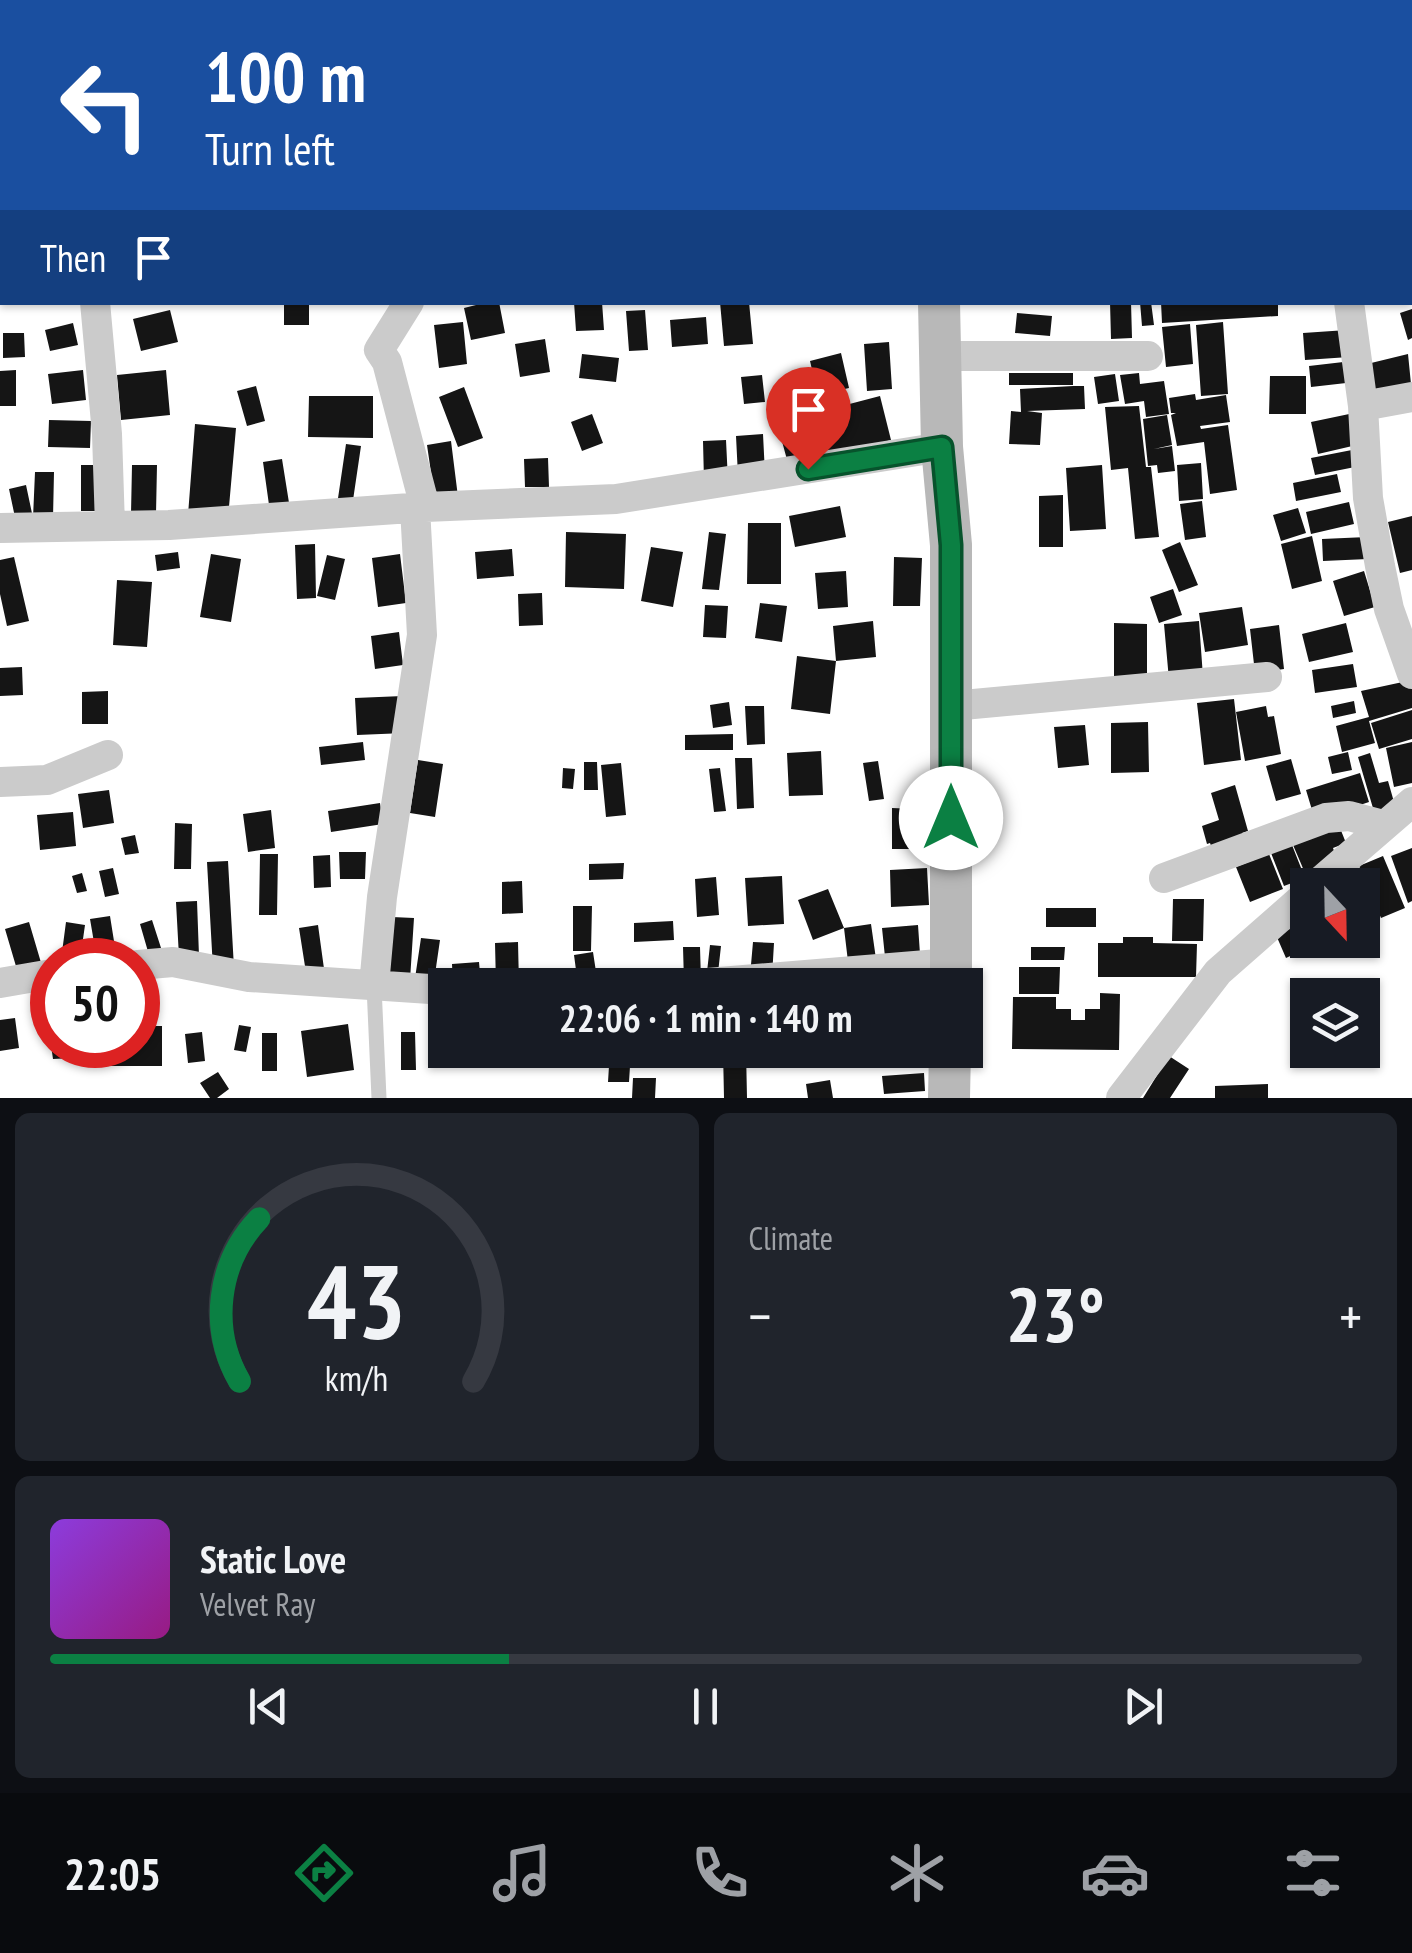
<!DOCTYPE html>
<html lang="en">
<head>
<meta charset="utf-8">
<style>
	:root { --surface:#171b24; --page:#20242c; --text:#f1f3f6; --muted:#9ea1a6; --line:#363941; --accent:#0b8043 }
	body { margin:0; font-family:"PT Sans Narrow",sans-serif; background:var(--page); color:var(--text); height:100vh; display:flex; flex-direction:column; font-size:38px; white-space:nowrap }
	* { box-sizing:border-box; margin:0 }
	p { font-size:32px; color:var(--muted) }
	.icon { flex:none; width:55px; height:55px; fill:none; stroke:currentColor; stroke-width:2; stroke-linecap:round; stroke-linejoin:round }
	.map { position:relative; height:1098px; overflow:hidden }
	.sheet { display:flex; flex-direction:column; gap:15px; padding:15px; background:#0d0f14; flex:1 }
	.sheet>* { flex:none }
	.top-card { position:absolute; left:0px; top:0px; width:1412px; height:305px; box-shadow:0 2px 8px #0004; background:#1a4fa0; color:#fff; overflow:hidden }
	.needle { width:65px; rotate:158deg }
	.fabs { position:absolute; left:1290px; top:868px; display:grid; gap:20px }
	.fabs a { display:grid; place-items:center; width:90px; height:90px; border-radius:0px; background:var(--surface); box-shadow:0 2px 8px #0004; font-size:50px }
	.speed { position:absolute; left:30px; top:938px; display:flex; gap:20px; font-size:50px; font-weight:700; text-align:center }
	.speed>* { display:grid; place-content:center; width:130px; height:130px; border-radius:50%; background:var(--surface); box-shadow:0 2px 8px #0004; line-height:1 }
	.speed .limit { border:15px solid #d22; background:#fff; color:#111 }
	.pin { position:absolute; display:grid; place-items:center; width:85px; height:85px; color:#fff; margin:-102px -42px; border-radius:50% 50% 50% 0; rotate:-45deg; box-shadow:0 0 10px #0007 }
	.pin .icon { rotate:45deg }
	.me { position:absolute; width:110px; margin:-55px; rotate:0deg; stroke-linejoin:round; filter:drop-shadow(0 0 8px #0008) }
	.turn { display:flex; align-items:center; gap:35px; height:210px; padding:0 40px; font-size:45px }
	.turn .icon { width:130px; height:130px; stroke-width:2.5 }
	.turn b { display:block; font-size:70px; line-height:85px }
	.then { display:flex; align-items:center; height:95px; padding:0 40px; background:#0003; gap:20px; font-size:38px }
	.big { font-size:75px; font-weight:700; line-height:1.1 }
	.sheet .card { flex:1; display:flex; flex-direction:column; justify-content:center; gap:15px; min-width:0; padding:0 35px; border-radius:15px; background:var(--page) }
	.sheet .dial { align-items:center; gap:0 }
	.dial svg { height:260px; overflow:visible; fill:none; stroke:var(--line); stroke-width:7; stroke-linecap:round; text-anchor:middle }
	.dial text { fill:var(--text); stroke:none }
	.song { display:flex; align-items:center; gap:30px }
	.cover { width:120px; height:120px; border-radius:15px; background:linear-gradient(135deg,hsl(270 70% 55%),hsl(310 70% 35%)) }
	.played { height:10px; border-radius:5px; background:linear-gradient(90deg,var(--accent) 35%,var(--line) 35%) }
	.keys { display:flex; justify-content:space-around; direction:ltr }
	.heat { display:flex; justify-content:space-between; align-items:center; font-size:55px; direction:ltr }
	.sheet .tiles { flex:1; display:grid; gap:15px; grid-template-columns:1fr 1fr }
	.card:last-child { grid-column:span 2 }
	.trip { position:absolute; left:428px; top:968px; width:555px; height:100px; border-radius:0px; background:var(--surface); box-shadow:0 2px 8px #0004; font-weight:700; line-height:100px; text-align:center }
	.menu { display:flex; height:160px; justify-content:space-around; align-items:center; background:#090b0e; color:var(--muted) }
	.menu .icon { width:70px; height:70px }
	.menu .selected { color:var(--accent) }
	.menu b { font-size:45px; color:var(--text) }
	.map>svg:first-child { display:block }
	.building { fill:#151515 }
	.lines { fill:none; stroke-linecap:round; stroke-linejoin:round }
	.lane { stroke:#cbcbcb; stroke-width:15 }
	.street { stroke:#cbcbcb; stroke-width:30 }
	.secondary { stroke:#b8b8b8; stroke-width:42 }
	.route-casing { stroke:#07532c; stroke-width:25 }
	.route { stroke:#0b8043; stroke-width:18 }
</style>
</head>
<body>
<div class="map">
<svg width="1412" height="1098" viewBox="0 0 1412 1098">
	<rect width="100%" height="100%" fill="#fff"/>
	<!-- building -->
	<path class="building" d="M284 302H309V325H284Z
		M488 302H499L505 333 471 340 464 308Z
		M574 302H602L604 330 576 331Z
		M720 302H749L753 344 724 346Z
		M1110 302H1131L1132 338 1111 339Z
		M1140 302H1151L1154 325 1142 326Z
		M1161 302H1278V316L1162 323Z
		M1412 309V338L1408 340 1400 313Z
		M170 310 178 342 141 351 133 319Z
		M645 310 648 350 629 351 626 311Z
		M1017 313 1052 316 1050 336 1015 333Z
		M706 317 708 344 672 347 670 320Z
		M463 322 467 364 439 368 434 325Z
		M1223 322 1228 394 1201 396 1196 325Z
		M73 323 78 345 50 351 45 330Z
		M1190 324 1193 364 1166 367 1162 327Z
		M1347 330 1349 357 1305 360 1303 333Z
		M3 333H24L25 357 3 358Z
		M545 339 550 372 520 377 515 344Z
		M889 342 892 389 867 391 864 344Z
		M841 353 849 388 818 395 810 361Z
		M582 354 619 358 616 382 579 378Z
		M1408 354 1412 394 1377 402 1367 364Z
		M1352 361 1355 382 1311 387 1309 366Z
		M16 370V406H0V371Z
		M83 370 86 400 52 404 48 374Z
		M166 370 170 415 121 420 117 375Z
		M1009 373H1073V385H1009Z
		M1139 373 1140 384 1164 381 1169 414 1146 417 1144 401 1125 404 1120 375Z
		M1115 374 1119 401 1098 404 1094 377Z
		M762 375 765 402 744 404 741 377Z
		M1270 376H1306V414H1269Z
		M256 386 265 421 247 426 237 391Z
		M1073 386H1084L1085 409 1027 411 1042 413 1040 445 1009 444 1011 411 1021 412 1020 389Z
		M464 387 483 438 458 447 439 397Z
		M1195 394 1196 400 1226 395 1230 422 1200 426 1201 429 1228 425 1237 490 1210 494 1204 442 1177 446 1171 415 1176 413H1171L1169 398Z
		M309 396H373V438L308 437Z
		M880 396 891 440 789 467 777 423Z
		M1139 406 1146 467H1151L1159 537 1135 539 1128 468 1111 470 1105 407Z
		M1354 413 1361 444 1318 454 1311 422Z
		M592 414 603 443 582 451 571 422Z
		M1167 415 1172 445 1154 449 1172 446 1175 471 1158 473 1157 465 1148 466 1143 419Z
		M49 420 91 421 90 448 48 447Z
		M195 424 236 428 228 518 188 515Z
		M763 434 765 474 738 476 736 436Z
		M726 440 728 481H704L703 441Z
		M451 441 458 497 435 500 427 445Z
		M346 444 361 446 352 507 337 505Z
		M1357 449 1360 466 1315 475 1311 458Z
		M548 458 549 487H525L524 459Z
		M282 459 290 509 270 512 263 462Z
		M1201 463 1203 499 1179 501 1177 465Z
		M81 465H102V511H81Z
		M132 465H157L156 514H131Z
		M1102 465 1106 529 1070 531 1066 468Z
		M35 472H54L53 518 16 522 9 489 26 485 33 518Z
		M1337 474 1341 492 1296 501 1293 483Z
		M1063 495V547H1039V496Z
		M1202 501 1206 537 1185 540 1180 504Z
		M1349 502 1354 524 1311 534 1306 512Z
		M840 506 846 537 795 547 789 516Z
		M1298 508 1306 533 1281 541 1273 515Z
		M1412 516V570L1400 573 1388 522Z
		M748 523H781V584H747Z
		M566 532 626 534 624 589 565 587Z
		M709 532 726 534 719 590 702 589Z
		M1312 536 1322 581 1292 589 1281 544Z
		M1367 537 1368 559 1323 561 1322 539Z
		M1180 542 1198 585 1179 592 1162 550Z
		M315 544 316 598 297 599 295 545Z
		M651 547 683 552 673 607 641 601Z
		M512 549 514 576 477 579 475 552Z
		M178 552 180 568 157 571 155 555Z
		M211 554 241 559 231 622 200 617Z
		M400 554 406 603 378 607 372 558Z
		M327 555 345 559 335 600 317 596Z
		M14 557 29 621 7 626 0 594V560Z
		M894 557 922 558 920 606H893Z
		M846 571 848 607 818 609 815 573Z
		M1364 571 1375 607 1344 616 1333 581Z
		M117 580 152 582 147 647 113 645Z
		M1173 589 1182 615 1159 623 1150 597Z
		M542 593 543 625 519 626 518 594Z
		M760 603 787 606 782 642 755 638Z
		M705 605 728 606 726 638 703 637Z
		M1242 607 1248 645 1205 652 1199 613Z
		M873 621 876 657 836 661 833 626Z
		M1199 621 1203 677 1169 680 1164 624Z
		M1114 623 1147 624V677L1114 678Z
		M1346 623 1353 652 1309 662 1302 634Z
		M1279 625 1284 669 1255 673 1250 629Z
		M399 632 403 665 375 669 371 636Z
		M797 656 836 661 830 714 791 709Z
		M1353 664 1357 687 1315 693 1312 670Z
		M22 667 23 695 0 696V668Z
		M1412 680V708L1369 721 1375 743 1342 752 1336 726 1369 717 1361 691Z
		M108 691V724H82V692Z
		M403 696 405 733 357 735 355 698Z
		M1234 699 1241 760 1204 765 1197 703Z
		M1354 701 1356 713 1333 718 1331 706Z
		M729 702 732 725 713 728 710 705Z
		M745 706H764L765 744 747 745Z
		M1266 706 1268 717 1274 716 1281 754 1245 761 1236 712Z
		M1412 710V739L1379 749 1371 723Z
		M1148 722 1149 772 1111 773V723Z
		M1085 725 1089 765 1058 768 1054 727Z
		M733 734V750H685V735Z
		M363 742 365 760 321 765 319 747Z
		M1412 742V783L1394 787 1386 748Z
		M821 751 823 795 789 796 787 753Z
		M1348 752 1352 770 1332 774 1328 757Z
		M1370 753 1379 783 1388 781 1396 809 1375 815 1358 757Z
		M735 758H752L754 808 737 809Z
		M1291 759 1301 794 1276 801 1266 766Z
		M418 760 443 764 435 817 410 813Z
		M878 761 884 799 869 801 863 763Z
		M584 762H597L598 790H584Z
		M621 763 626 815 606 817 601 765Z
		M563 768 575 769 573 789 562 788Z
		M720 768 726 811 714 812 709 769Z
		M1360 773 1369 802 1315 820 1306 790Z
		M1235 785 1248 831 1242 833 1244 841 1213 851 1210 843 1207 844 1202 826 1219 820 1211 793Z
		M109 790 114 823 83 828 78 794Z
		M380 803 383 824 331 832 328 811Z
		M892 808 916 809 915 849H892Z
		M271 810 275 848 248 852 243 814Z
		M73 812 76 846 40 850 37 815Z
		M175 823 192 824 191 869H174Z
		M1340 828 1346 843 1333 848 1337 859 1305 873 1293 845Z
		M135 835 139 853 125 855 121 838Z
		M1292 845 1305 878 1284 886 1271 853Z
		M1412 848V901L1408 903 1391 856Z
		M339 852H366L365 879H340Z
		M260 854H278L277 915H259Z
		M1269 854 1283 889 1250 902 1236 867Z
		M330 855 331 887 314 888 313 856Z
		M1383 856 1405 908 1381 918 1359 866Z
		M228 861 234 968 213 969 207 862Z
		M624 863 623 879 589 880V864Z
		M113 868 119 894 105 897 99 871Z
		M927 868 929 905 891 907 890 870Z
		M82 873 87 891 77 893 72 876Z
		M782 876 784 924 748 926 745 878Z
		M716 877 719 915 697 917 695 879Z
		M522 881 523 913 502 914V882Z
		M828 889 844 928 813 940 798 900Z
		M1173 899H1204L1203 941H1172Z
		M197 901 199 956 179 957 176 902Z
		M573 906H592L591 951H573Z
		M1046 908H1096V927H1046Z
		M110 916 117 960H97L90 919Z
		M392 917 414 918 410 980 388 979Z
		M152 920 162 951 149 955 140 924Z
		M673 921 674 940 634 942V923Z
		M1308 921V940H1324L1286 958 1276 935Z
		M29 922 42 966 18 973 5 929Z
		M66 922 85 925 80 960H61Z
		M871 924 877 966 849 970 844 928Z
		M318 925 325 976 307 979 299 928Z
		M918 925 920 954 885 957 882 928Z
		M1123 937H1153V943L1197 944 1196 977H1098V943H1123Z
		M421 938 440 940 433 988 414 985Z
		M518 942 519 985H496L495 943Z
		M753 942 774 943 772 977 750 976Z
		M710 945 721 946 718 973 707 972Z
		M683 947H700L701 981 684 982Z
		M1031 947H1065L1064 960H1031Z
		M593 952 598 985H578L574 955Z
		M479 962 481 985H453L452 964Z
		M1019 967H1060L1059 994H1019Z
		M1100 993 1120 994 1119 1050 1012 1049 1013 997H1056V1009H1071V1020H1085V1009H1100Z
		M15 1018 19 1048 0 1051V1020Z
		M348 1024 354 1070 307 1077 301 1031Z
		M239 1025 251 1027 246 1052 234 1050Z
		M138 1026H162V1066H101L102 1045H138Z
		M202 1032 205 1061 188 1063 185 1034Z
		M401 1032H415L416 1070H401Z
		M262 1033H277V1071H262Z
		M51 1045H71L72 1058 53 1059Z
		M585 1050H608L607 1062 584 1060Z
		M610 1050H631L629 1082H608Z
		M651 1050H678V1060L651 1058Z
		M723 1050H746L747 1098H724Z
		M855 1050H891V1066L855 1067Z
		M896 1050H926V1060H896Z
		M1169 1056 1189 1069 1170 1098H1143Z
		M218 1072 229 1089 217 1098H210L200 1083Z
		M924 1073 925 1091 884 1094 882 1076Z
		M633 1078H656L655 1098H632Z
		M830 1080 833 1098H808L806 1084Z
		M1268 1084V1098H1215V1086Z"/>
	<g class="lines">
		<!-- lane -->
		<path class="lane" d="M374 986 379 1098"/>
		<!-- street -->
		<path class="street" d="M93 0V2
			M579 0V2
			M1313 0V2
			M95 302 107 434 110 526
			M409 302 379 350 387 362 425 507
			M1349 302 1363 406 1368 498 1380 566 1389 609 1412 674
			M939 356H1148
			M1363 406 1412 397
			M0 528 169 525 425 507 616 499 942 447
			M952 706 1267 677
			M0 782 47 780 108 755
			M1164 878 1326 818 1349 816 1383 825
			M1316 885 1412 802
			M138 965 173 962 249 977 445 990
			M0 983 52 974
			M683 985 951 963
			M374 986 382 897 422 635 415 508
			M1121 1098 1218 972 1308 893"/>
		<!-- secondary -->
		<path class="secondary" d="M911 0V2
			M1136 2 1151 0
			M0 181 2 180
			M939 302 942 447 951 545V985
			M949 1098 950 1050"/>
	</g>
	<g class="lines">
		<!-- route casing -->
		<g class="route-casing">
			<path id="route" d="M808 469 942 447 951 545V818"/>
		</g>
		<!-- route -->
		<use href="#route" class="route"/>
	</g>
</svg>
<div class="fabs">
<a><svg class="needle" viewBox="-14 -14 28 28"><path d="M0-13l5 13h-10z" fill="#e53935"/><path d="M0 13l5-13h-10z" fill="#9ea1a6"/></svg></a>
<a><svg class="icon" aria-label="layers" viewBox="0 0 24 24"><path d="M12 4l9 5-9 5-9-5zM3 14l9 5 9-5"/></svg></a>
</div>
<div class="speed"><div class="limit">50</div></div>
<div class="pin" style="left:808px;top:469px;background:#d93025"><svg class="icon" aria-label="arrive" viewBox="0 0 24 24"><path d="M6 21V4h12l-3 4 3 4H6"/></svg></div>
<svg class="me" style="left:951px;top:818px" viewBox="-20 -20 40 40"><circle r="19" fill="#fff"/><path d="M0-13L10 11 0 6-10 11z" fill="#0b8043"/></svg>
<div class="trip">22:06 · 1 min · 140 m</div>
<div class="top-card">
<div class="turn"><svg class="icon" aria-label="left" viewBox="0 0 24 24"><path d="M17 20v-9H6M10 6l-5 5 5 5"/></svg><div><b>100 m</b>Turn left</div></div>
<div class="then">Then<svg class="icon" aria-label="arrive" viewBox="0 0 24 24"><path d="M6 21V4h12l-3 4 3 4H6"/></svg></div>
</div>
</div>
<section class="sheet">
<div class="tiles">
<div class="card dial"><svg viewBox="0 0 100 80">
<path d="M14 69A42 42 0 1 1 86 69"/>
<path d="M14 69A42 42 0 0 1 20 19" stroke="#0b8043"/>
<text x="50" y="56" font-size="32" font-weight="700">43</text>
<text x="50" y="72" font-size="11">km/h</text>
</svg></div>
<div class="card"><p>Climate</p>
<div class="heat"><a>−</a><b class="big">23°</b><a>+</a></div>
</div>
<div class="card">
<div class="song"><i class="cover"></i><div><b>Static Love</b><p>Velvet Ray</p></div></div>
<div class="played"></div>
<div class="keys"><svg class="icon" aria-label="previous" viewBox="0 0 24 24"><path d="M18 5L8 12l10 7zM5 5v14"/></svg><svg class="icon" aria-label="pause" viewBox="0 0 24 24"><path d="M8 5v14M16 5v14"/></svg><svg class="icon" aria-label="next" viewBox="0 0 24 24"><path d="M6 5l10 7-10 7zM19 5v14"/></svg></div>
</div>
</div>
</section>
<nav class="menu">
<b>22:05</b>
<svg class="icon selected" aria-label="directions" viewBox="0 0 24 24"><path d="M12 3l9 9-9 9-9-9zM9 14v-3h6M13 9l2 2-2 2"/></svg>
<svg class="icon" aria-label="music" viewBox="0 0 24 24"><path d="M9 18V5l10-2v13"/><circle cx="6" cy="18" r="3"/><circle cx="16" cy="16" r="3"/></svg>
<svg class="icon" aria-label="phone" viewBox="0 0 24 24"><path d="M5 4h4l2 5-3 2q2 4 5 5l2-3 5 2v4C11 20 4 13 5 4z"/></svg>
<svg class="icon" aria-label="climate" viewBox="0 0 24 24"><path d="M12 3v18M4 7l16 10M4 17L20 7"/></svg>
<svg class="icon" aria-label="car" viewBox="0 0 24 24"><path d="M5 17H2v-5l4-1 3-4h7l3 4 3 1v5h-3M9 17h6M6 11h13"/><circle cx="7" cy="17" r="2"/><circle cx="17" cy="17" r="2"/></svg>
<svg class="icon" aria-label="filters" viewBox="0 0 24 24"><path d="M4 7h16M4 17h16"/><circle cx="9" cy="7" r="2"/><circle cx="15" cy="17" r="2"/></svg>
</nav>
</body>
</html>
